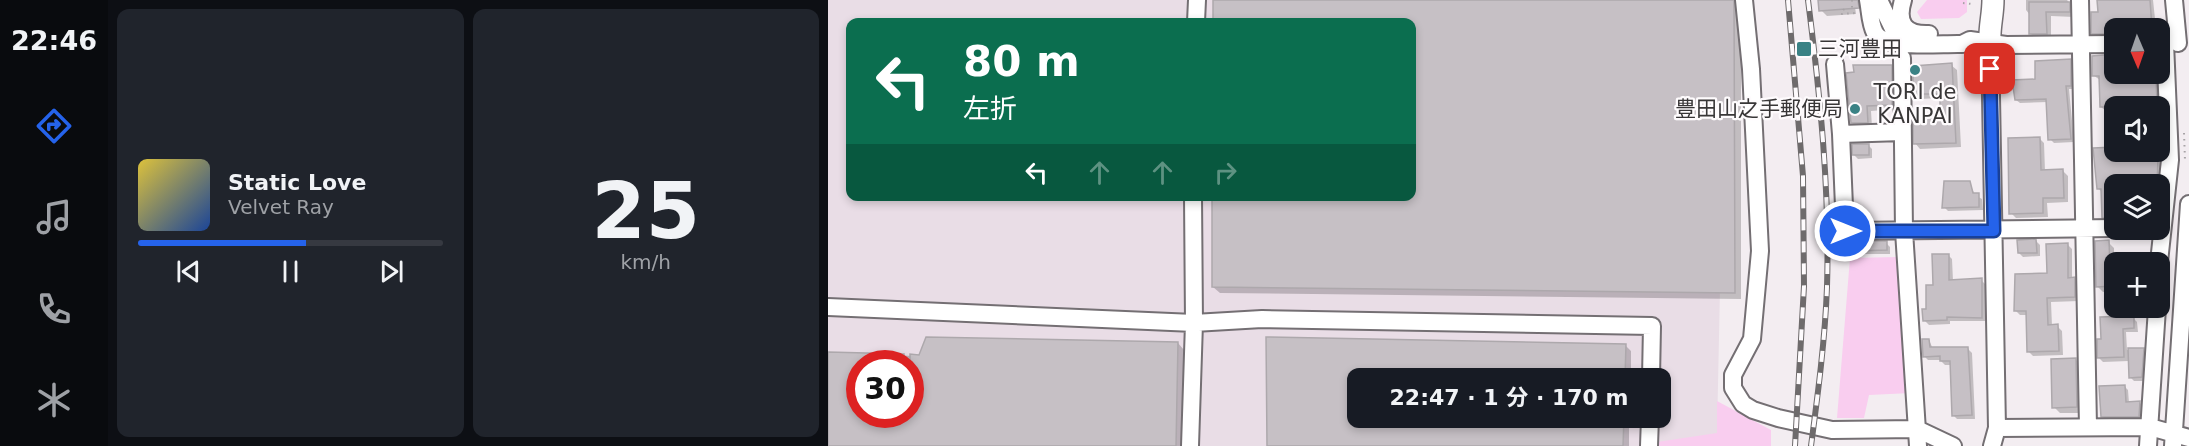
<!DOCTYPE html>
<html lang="ja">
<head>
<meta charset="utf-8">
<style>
	:root { --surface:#171b24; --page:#20242c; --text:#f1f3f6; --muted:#9ea1a6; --line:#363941; --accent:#2563eb }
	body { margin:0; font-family:"DejaVu Sans","Noto Sans JP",sans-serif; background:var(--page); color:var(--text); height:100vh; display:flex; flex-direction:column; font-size:22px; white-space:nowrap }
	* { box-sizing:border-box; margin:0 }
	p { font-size:20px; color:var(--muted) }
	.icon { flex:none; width:33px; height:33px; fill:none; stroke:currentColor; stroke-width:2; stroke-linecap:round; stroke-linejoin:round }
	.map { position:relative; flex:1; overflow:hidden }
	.side { display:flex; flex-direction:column; gap:9px; padding:9px; background:#0d0f14; width:720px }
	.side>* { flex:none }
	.banner { position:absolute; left:18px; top:18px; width:570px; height:183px; border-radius:12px; box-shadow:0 3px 9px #0003; background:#0b6e4f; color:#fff; overflow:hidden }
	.needle { width:39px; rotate:178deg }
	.tools { position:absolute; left:1276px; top:18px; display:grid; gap:12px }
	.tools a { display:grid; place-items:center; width:66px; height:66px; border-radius:12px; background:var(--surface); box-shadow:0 3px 9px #0003; font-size:30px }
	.speed { position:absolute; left:18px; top:350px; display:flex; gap:12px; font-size:30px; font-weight:700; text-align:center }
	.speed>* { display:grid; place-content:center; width:78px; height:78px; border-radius:50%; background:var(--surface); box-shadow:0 3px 9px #0003; line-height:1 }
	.speed .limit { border:9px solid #d22; background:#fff; color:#111 }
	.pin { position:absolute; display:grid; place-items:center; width:51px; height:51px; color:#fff; margin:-26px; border-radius:12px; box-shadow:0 3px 9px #0006 }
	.me { position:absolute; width:66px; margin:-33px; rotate:90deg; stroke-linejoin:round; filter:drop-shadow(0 0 4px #0008) }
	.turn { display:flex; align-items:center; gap:21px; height:126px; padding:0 18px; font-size:27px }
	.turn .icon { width:78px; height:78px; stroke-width:2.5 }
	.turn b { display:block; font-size:42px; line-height:51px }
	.lanes { display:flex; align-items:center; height:57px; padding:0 18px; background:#0003; justify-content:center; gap:30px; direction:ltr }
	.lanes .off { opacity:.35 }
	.side .widget { flex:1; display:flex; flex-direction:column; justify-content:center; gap:9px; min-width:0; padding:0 21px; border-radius:12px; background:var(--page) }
	.side .dial { align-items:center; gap:0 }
	.dial b { font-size:78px; line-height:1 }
	.song { display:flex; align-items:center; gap:18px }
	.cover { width:72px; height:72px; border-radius:9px; background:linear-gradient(135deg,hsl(50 70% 55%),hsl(220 70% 35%)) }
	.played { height:6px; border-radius:3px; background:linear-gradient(90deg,var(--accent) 55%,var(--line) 55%) }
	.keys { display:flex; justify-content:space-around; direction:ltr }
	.side .tiles { flex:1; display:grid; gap:9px; grid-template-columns:repeat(2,1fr) }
	.trip { position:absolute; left:519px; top:368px; width:324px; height:60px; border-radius:12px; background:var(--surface); box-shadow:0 3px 9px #0003; font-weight:700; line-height:60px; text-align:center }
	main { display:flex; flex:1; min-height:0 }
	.tabs { display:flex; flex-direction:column; width:108px; justify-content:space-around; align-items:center; background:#090b0e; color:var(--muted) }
	.tabs .icon { width:42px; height:42px }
	.tabs .selected { color:var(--accent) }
	.tabs b { font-size:27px; color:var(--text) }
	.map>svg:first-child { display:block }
	.built { fill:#e9dde6; fill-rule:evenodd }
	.green { fill:#f9cdef }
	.shadow { fill:#0003; fill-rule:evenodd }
	.building { fill:#c6c0c5; stroke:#ada8ac; stroke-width:1.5 }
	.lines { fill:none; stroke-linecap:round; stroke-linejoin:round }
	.minor-casing { stroke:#746f73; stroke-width:20 }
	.major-casing { stroke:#746f73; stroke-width:24 }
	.path { stroke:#a7a3a6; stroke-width:2; stroke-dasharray:1.5 4.5; stroke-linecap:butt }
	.minor { stroke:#fff; stroke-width:16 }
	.major { stroke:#fff; stroke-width:21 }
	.rail-casing { stroke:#6e6b6c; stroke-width:6 }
	.rail { stroke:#fefbfd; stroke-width:4; stroke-dasharray:11; stroke-linecap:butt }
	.route-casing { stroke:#184099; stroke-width:15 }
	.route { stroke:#2563eb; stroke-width:10 }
	.poi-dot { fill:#3a8285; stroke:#fefbfd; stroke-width:2 }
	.labels { text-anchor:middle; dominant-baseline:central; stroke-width:4.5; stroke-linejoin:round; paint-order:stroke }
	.poi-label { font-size:21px; fill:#383637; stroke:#fefbfd; text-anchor:start }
</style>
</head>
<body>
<main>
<nav class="tabs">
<b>22:46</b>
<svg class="icon selected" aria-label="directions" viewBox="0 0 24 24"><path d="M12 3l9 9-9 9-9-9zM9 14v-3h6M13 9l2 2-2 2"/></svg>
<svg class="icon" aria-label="music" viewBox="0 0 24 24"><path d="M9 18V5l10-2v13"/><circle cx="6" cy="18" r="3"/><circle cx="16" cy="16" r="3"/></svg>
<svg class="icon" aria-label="phone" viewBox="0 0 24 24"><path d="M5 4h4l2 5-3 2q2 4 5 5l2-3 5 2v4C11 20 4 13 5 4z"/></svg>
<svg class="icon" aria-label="climate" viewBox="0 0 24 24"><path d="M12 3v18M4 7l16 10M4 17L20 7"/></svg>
</nav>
<section class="side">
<div class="tiles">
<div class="widget">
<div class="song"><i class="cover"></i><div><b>Static Love</b><p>Velvet Ray</p></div></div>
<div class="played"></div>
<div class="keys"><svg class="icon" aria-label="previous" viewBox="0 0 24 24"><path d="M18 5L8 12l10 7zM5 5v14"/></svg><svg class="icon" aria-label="pause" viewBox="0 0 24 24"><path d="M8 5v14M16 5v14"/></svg><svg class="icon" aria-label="next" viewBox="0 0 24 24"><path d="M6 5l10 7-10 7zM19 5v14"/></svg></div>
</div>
<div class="widget dial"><b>25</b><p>km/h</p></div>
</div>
</section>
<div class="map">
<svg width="1361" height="446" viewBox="0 0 1361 446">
	<rect width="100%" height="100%" fill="#f3edf1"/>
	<!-- built -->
	<path class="built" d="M0 0H898L889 433 941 446H0ZM22 22H584V196H22ZM32 363H82V414H32ZM530 378H832V417H530Z"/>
	<!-- green -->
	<path class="green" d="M1099 0H1139V12L1131 18 1093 19 1089 12Z
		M1071 257 1083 393 1041 395 1036 418H1009L1022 258Z
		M889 401 943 430V446H830L829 442 889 433Z"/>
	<!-- shadow -->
	<path class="shadow" d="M386 0H913V299L392 293 385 287 584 196V22H386Z
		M992 0H1026L1028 14 999 16 993 10Z
		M1198 0H1239L1246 8V17L1223 16V39H1208L1203 34 1202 15 1198 10Z
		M1271 0H1325L1328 28H1287V38H1269L1265 33 1271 14Z
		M1287 55V74H1332L1334 122 1332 106H1287V111H1278L1273 107 1272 80 1265 75Z
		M1242 61 1246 64V89H1241L1246 142 1226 143 1222 139 1220 102 1192 103 1188 100 1209 81Z
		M1123 65 1129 70 1133 147 1092 149 1087 143 1114 116 1113 98 1092 99 1086 93Z
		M1063 66 1068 71V109L1043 111 1044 127H1029L1024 123Z
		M1211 138 1216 143 1217 171H1235L1240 176V202L1219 203 1220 217 1188 218 1183 213Z
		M1040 145 1044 149V158L1030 159 1026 155Z
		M1287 149V152H1323V160H1330L1334 164 1332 184H1287V222H1280L1275 217 1274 192 1271 189Z
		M1141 182 1147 195 1154 199 1155 210 1120 211 1116 207Z
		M1208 241 1212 245V256L1195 257 1191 253Z
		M1280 242 1286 248 1287 291 1275 292 1269 286Z
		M1058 243 1062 247V254H1030L1026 250Z
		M1239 244 1244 249V279L1251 284V301L1223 302 1224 326H1229L1234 331 1235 355 1205 356 1201 352 1199 315H1192L1187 310 1221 274Z
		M1120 255 1124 259 1125 281 1153 280 1157 284 1158 321H1122V324L1101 325 1097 321 1107 286Z
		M1305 318 1309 322 1310 332H1298L1299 350H1315L1319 353 1317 381H1306L1302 377 1301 361 1275 362 1271 358 1274 340Z
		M439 339 797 345 803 351V378H530V417H801V446H441Z
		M1101 340 1105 349H1140L1144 353 1147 419H1129L1125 415 1124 365H1117L1112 360H1100L1096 356Z
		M350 343 356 350 354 446H0V354L92 356ZM32 363H82V414H32Z
		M1248 360 1254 366 1255 413H1232L1226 407Z
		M1296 386 1300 390 1301 403H1312L1316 407 1315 420H1278L1274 416Z"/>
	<!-- building -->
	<path class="building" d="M385 0H906L907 293 384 287V196H584V22H385Z
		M990 0H1030L1031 8 991 11Z
		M1269 0H1322L1324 28H1287V34H1263V12H1270Z
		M1201 2H1242V12H1218L1219 34H1201Z
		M1287 54V74H1328L1329 106 1272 107 1271 76H1264V56Z
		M1243 59V86H1238L1243 139 1220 140 1218 99 1187 100 1184 80 1207 79V61Z
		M1124 63 1128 143 1085 144V116L1112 115V94H1085V66Z
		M1025 65H1064V105L1039 106 1040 123H1023L1018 73 1026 72Z
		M1212 137 1213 170 1235 169 1236 198H1215V213L1181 214 1180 138Z
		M1024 144H1041V155H1024Z
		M1287 147V152H1295V160L1330 158 1329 184H1287V218H1274L1273 189H1269L1265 148Z
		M1116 181H1142L1145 193H1151V207L1114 208Z
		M1208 239 1209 253H1190L1189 240Z
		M1281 240 1282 270 1287 269V286L1268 287 1267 241Z
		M1025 241H1059V250L1025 251Z
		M1240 243V278L1247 277V297L1219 298 1220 325 1230 324 1231 351 1199 352 1198 311H1186L1187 274 1219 273 1218 244Z
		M1104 254H1121V280L1154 278V318L1119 317V320L1095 321 1094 309H1098V285H1105Z
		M1306 316V328L1295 329 1296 357 1269 358V339H1273L1272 317Z
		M98 337 350 342 348 446H0V352L76 354V363H32V414H82V354L91 355Z
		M438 337 798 344 797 378H530V417H796L795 446H439Z
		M1094 339H1101L1102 347H1140L1144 415 1124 416 1122 361H1112V356L1095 357Z
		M1300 348H1316L1314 377 1301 378Z
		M1248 358 1249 407 1224 408 1223 359Z
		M1297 385 1298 402 1312 401 1311 417H1273L1271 386Z"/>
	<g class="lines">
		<!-- minor casing -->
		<g class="minor-casing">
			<path id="minor" d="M916 0 923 69 932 251 924 339 905 375V388L915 404 925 410 950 418 1004 430 1089 429 1125 446
				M1040 0C1042 10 1042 24 1047 33 1056 50 1115 43 1134 44L1142 40 1178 45 1287 44
				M1051 0 1068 35 1073 38
				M1075 0C1068 23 1077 35 1101 34
				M1252 0 1260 427
				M1346 0 1350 43
				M368 22 369 0
				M1162 42 1169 428 1164 446
				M1074 58 1076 231 1090 446
				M1007 64 1013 134 1017 231 1287 228
				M1013 134 1074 132
				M1331 262 1342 160 1337 43
				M0 307 366 323 434 319 824 326 823 378
				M1169 428 1322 427 1361 438
				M362 446 366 323 365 196
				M821 446 822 417
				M1320 446 1329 308
				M1345 446 1361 204"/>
		</g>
		<!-- major casing -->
		<g class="major-casing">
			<path id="major" d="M1162 42C1161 28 1165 15 1165 0"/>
		</g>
		<!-- path -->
		<path class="path" d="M1024 0V10
			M1135 3 1144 4
			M1016 9 1013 14 1027 13
			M1356 133 1357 160"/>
		<!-- minor -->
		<use href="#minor" class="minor"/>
		<!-- major -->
		<use href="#major" class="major"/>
		<!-- rail casing -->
		<g class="rail-casing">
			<path id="rail" d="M960 0 975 176 976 286 967 446
				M980 0C992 95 1002 191 999 287 997 340 990 393 983 446"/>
		</g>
		<!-- rail -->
		<use href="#rail" class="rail"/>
	</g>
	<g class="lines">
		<!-- route casing -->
		<g class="route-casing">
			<path id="route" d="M1017 231H1166L1162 69"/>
		</g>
		<!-- route -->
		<use href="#route" class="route"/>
	</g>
	<!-- markers -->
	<g class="poi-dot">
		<rect x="968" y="41" width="16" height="16" rx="3"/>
		<circle cx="1087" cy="70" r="6"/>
		<circle cx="1027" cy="109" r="6"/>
	</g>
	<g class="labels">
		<!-- poi labels -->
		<g class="poi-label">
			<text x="990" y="49">三河豊田</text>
			<text x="1087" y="92" text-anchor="middle">TORI de<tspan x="1087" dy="24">KANPAI</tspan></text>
			<text x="1015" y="109" text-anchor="end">豊田山之手郵便局</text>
		</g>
	</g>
</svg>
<div class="tools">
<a><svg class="needle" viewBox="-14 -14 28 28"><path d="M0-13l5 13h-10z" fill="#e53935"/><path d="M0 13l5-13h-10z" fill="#9ea1a6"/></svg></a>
<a><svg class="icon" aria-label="sound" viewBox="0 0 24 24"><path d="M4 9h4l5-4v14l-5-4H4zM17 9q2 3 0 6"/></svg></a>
<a><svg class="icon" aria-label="layers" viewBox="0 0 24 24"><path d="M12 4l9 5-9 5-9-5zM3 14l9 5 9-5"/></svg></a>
<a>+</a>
</div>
<div class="speed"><div class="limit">30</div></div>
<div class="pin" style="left:1162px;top:69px;background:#d93025"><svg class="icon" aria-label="arrive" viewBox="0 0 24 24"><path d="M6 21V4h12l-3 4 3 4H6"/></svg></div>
<svg class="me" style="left:1017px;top:231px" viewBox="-20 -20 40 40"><circle r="17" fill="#2563eb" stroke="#fff" stroke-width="3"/><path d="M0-11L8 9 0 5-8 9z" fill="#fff"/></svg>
<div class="trip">22:47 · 1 分 · 170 m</div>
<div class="banner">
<div class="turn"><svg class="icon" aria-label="left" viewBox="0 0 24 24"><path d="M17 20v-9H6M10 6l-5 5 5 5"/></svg><div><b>80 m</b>左折</div></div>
<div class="lanes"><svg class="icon" aria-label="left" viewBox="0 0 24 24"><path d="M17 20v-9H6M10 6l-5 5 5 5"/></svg><svg class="icon off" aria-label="ahead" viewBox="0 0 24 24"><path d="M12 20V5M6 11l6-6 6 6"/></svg><svg class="icon off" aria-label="ahead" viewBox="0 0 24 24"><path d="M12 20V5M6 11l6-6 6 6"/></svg><svg class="icon off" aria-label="right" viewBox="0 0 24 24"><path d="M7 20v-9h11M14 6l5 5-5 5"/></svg></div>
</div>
</div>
</main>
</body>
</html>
